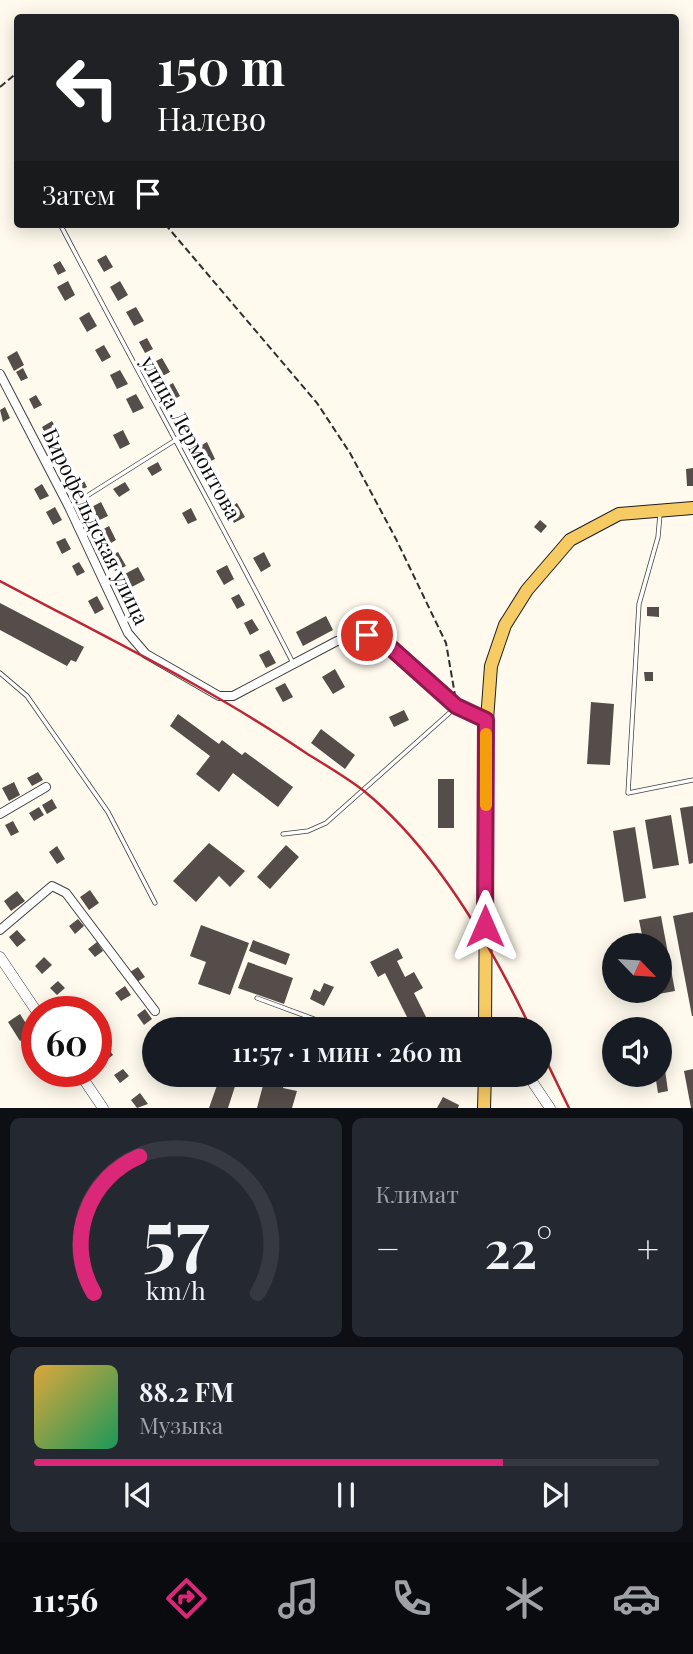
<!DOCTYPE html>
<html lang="ru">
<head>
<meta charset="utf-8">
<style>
	:root { --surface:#171b24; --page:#242831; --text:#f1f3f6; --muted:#9ea1a6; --line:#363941; --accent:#db2777 }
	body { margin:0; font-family:"Playfair Display",serif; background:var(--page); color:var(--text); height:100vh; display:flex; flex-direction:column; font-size:26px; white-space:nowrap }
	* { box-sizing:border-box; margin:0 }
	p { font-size:23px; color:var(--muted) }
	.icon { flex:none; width:38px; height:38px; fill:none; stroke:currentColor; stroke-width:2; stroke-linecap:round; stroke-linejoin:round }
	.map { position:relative; height:1108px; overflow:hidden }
	.sheet { display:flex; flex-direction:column; gap:10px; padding:10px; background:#0d0f14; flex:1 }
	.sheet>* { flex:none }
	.hud { position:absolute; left:14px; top:14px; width:665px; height:214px; border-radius:7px; box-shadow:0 4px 18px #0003; background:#202124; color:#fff; overflow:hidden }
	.needle { width:46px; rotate:115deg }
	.tools { position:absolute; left:602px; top:933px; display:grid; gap:14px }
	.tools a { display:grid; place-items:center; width:70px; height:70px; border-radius:50%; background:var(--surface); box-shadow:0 4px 18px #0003; font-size:35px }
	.speed { position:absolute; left:21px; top:996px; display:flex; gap:14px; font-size:35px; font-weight:700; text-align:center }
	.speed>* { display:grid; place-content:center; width:91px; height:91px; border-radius:50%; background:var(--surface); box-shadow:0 4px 18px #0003; line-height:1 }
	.speed .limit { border:10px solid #d22; background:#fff; color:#111 }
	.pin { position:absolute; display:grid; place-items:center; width:60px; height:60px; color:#fff; margin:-30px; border:4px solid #fff; border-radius:50%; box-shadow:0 2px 7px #0007 }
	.me { position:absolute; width:77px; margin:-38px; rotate:0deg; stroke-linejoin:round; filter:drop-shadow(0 0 5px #0008) }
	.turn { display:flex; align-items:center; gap:24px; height:147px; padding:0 28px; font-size:32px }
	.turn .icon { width:91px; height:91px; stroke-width:2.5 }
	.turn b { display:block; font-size:49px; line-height:60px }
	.then { display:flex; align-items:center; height:66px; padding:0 28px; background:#0003; gap:14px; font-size:26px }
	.big { font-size:52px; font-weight:600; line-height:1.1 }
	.sheet .widget { flex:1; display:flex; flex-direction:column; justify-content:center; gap:10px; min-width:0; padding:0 24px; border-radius:10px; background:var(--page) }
	.sheet .dial { align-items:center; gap:0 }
	.dial svg { height:182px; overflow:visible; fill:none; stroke:var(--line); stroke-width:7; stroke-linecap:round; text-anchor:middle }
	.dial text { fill:var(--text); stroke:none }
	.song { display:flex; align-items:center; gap:21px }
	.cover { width:84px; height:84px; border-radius:10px; background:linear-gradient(135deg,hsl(40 70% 55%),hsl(150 70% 35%)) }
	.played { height:7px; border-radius:4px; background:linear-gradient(90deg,var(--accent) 75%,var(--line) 75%) }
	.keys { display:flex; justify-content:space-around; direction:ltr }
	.heat { display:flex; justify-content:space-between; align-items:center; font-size:38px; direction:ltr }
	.sheet .tiles { flex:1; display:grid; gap:10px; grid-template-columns:1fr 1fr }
	.widget:last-child { grid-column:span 2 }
	.trip { position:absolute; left:142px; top:1017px; width:410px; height:70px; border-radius:35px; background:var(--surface); box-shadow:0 4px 18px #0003; font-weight:600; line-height:70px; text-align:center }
	.menu { display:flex; height:112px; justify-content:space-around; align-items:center; background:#090b0e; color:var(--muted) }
	.menu .icon { width:49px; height:49px }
	.menu .current { color:var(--accent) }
	.menu b { font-size:32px; color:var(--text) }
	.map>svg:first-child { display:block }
	.building { fill:#554d49 }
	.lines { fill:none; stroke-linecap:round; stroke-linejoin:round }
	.service-casing { stroke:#404040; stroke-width:5 }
	.minor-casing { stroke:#404040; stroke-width:10 }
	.tertiary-casing { stroke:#404040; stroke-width:11 }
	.primary-casing { stroke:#1e1e1e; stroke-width:14 }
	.path { stroke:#2f2f2f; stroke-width:2; stroke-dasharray:7 3.5; stroke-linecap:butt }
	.service { stroke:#fff; stroke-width:3.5 }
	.minor { stroke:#fff; stroke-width:8 }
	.tertiary { stroke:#fff; stroke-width:10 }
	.primary { stroke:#f7cb64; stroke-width:12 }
	.rail { stroke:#bc2635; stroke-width:2.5 }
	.route-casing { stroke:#8e194d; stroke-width:18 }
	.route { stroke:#db2777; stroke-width:12 }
	.slow { stroke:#f59e0b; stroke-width:12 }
	.labels { text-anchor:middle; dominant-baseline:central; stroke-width:7; stroke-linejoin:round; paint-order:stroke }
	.street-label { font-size:21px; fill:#0d0d0d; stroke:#fff }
</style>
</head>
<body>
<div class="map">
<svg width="693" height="1108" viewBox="0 0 693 1108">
	<rect width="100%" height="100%" fill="#fffaed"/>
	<!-- building -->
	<path class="building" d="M106 255 113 267 104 272 97 260Z
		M60 261 66 271 58 275 53 265Z
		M68 281 75 295 65 301 57 287Z
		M120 281 128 295 118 301 110 287Z
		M136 307 144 321 134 326 126 312Z
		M89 312 97 326 87 332 79 318Z
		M147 338 153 349 145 353 139 342Z
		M104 345 111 357 102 362 95 350Z
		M17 351 24 365 14 371 7 357Z
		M162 358 170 372 159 378 152 363Z
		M23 368 28 378 21 381 16 372Z
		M120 370 128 384 117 389 110 375Z
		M173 383 180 396 171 401 164 388Z
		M136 394 144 408 133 413 126 399Z
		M36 395 42 405 34 409 29 399Z
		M5 407 10 418 3 422 0 410Z
		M187 410 192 419 183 424 178 414Z
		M52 421 60 435 49 441 42 427Z
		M123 430 130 444 120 449 113 435Z
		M207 442 215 459 203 465 195 449Z
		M158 462 162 470 152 476 147 468Z
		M693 468V486H687L686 469Z
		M80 473 87 487 77 492 69 478Z
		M125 482 130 490 119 497 113 489Z
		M42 484 49 496 40 500 34 489Z
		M101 502 108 516 89 525 82 512Z
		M237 503 245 517 234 523 227 509Z
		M55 507 62 520 53 525 46 512Z
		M191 508 197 520 188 524 182 513Z
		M540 520 547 526 541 533 534 527Z
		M109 526 116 540 106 546 98 532Z
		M65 538 71 549 62 554 56 542Z
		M118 552 126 566 115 571 108 557Z
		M264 552 271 566 261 572 253 558Z
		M79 562 85 572 77 576 72 566Z
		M227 565 234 579 224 585 216 571Z
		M138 567 145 580 128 589 121 576Z
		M239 594 245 605 237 609 231 598Z
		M97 596 104 609 95 614 88 601Z
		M0 603 84 647 76 662 71 660 67 666 0 630Z
		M647 607H659V617L647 616Z
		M372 608 377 618 370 622 364 612Z
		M326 616 333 630 303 646 296 632Z
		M252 619 259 630 250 635 244 623Z
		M269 650 276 663 266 668 259 655Z
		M335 669 345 687 333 694 322 677Z
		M644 672H653V681H645Z
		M285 683 293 697 283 702 275 688Z
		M591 702 614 704 610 765 587 764Z
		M404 710 409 720 394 727 389 717Z
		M178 714 219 744 222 740 242 755 245 752 293 787 278 807 233 773 219 792 196 774 210 756 170 726Z
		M321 729 355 755 345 769 311 743Z
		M38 772 43 780 32 786 27 778Z
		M438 779H454V828H438Z
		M14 782 20 795 9 801 2 788Z
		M52 799 57 808 47 814 42 805Z
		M693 806V863L689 864 680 808Z
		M39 807 44 815 34 821 29 813Z
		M671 815 679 865 653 869 645 820Z
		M13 821 19 832 11 836 5 825Z
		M635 827 646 898 624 902 613 831Z
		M209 843 245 871 230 887 219 876 196 902 173 881Z
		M286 845 299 857 270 889 257 877Z
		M57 846 65 859 57 864 49 852Z
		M90 890 99 903 89 910 80 897Z
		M17 891 25 901 11 911 4 901Z
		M693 912V1016H692L673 916Z
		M661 916 675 991 653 995 652 990H660V945H644L639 920Z
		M78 919 84 926 75 934 69 926Z
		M201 925 249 943 230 995 198 984 206 962 190 956Z
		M17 930 26 940 17 947 9 937Z
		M253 940 290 954 286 965 249 951Z
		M97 942 103 951 95 957 88 949Z
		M398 948 403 958 397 961 405 977 414 972 423 988 414 993 427 1019 412 1027 385 973 378 977 370 962Z
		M44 957 52 965 42 974 35 966Z
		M248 962 293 978 284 1004 238 988Z
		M138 967 145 977 137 982 130 972Z
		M58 981 65 988 57 995 50 988Z
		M324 983 334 987 324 1006 310 999 314 989 320 992Z
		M125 986 131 995 121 1001 115 993Z
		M79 1002 86 1012H73L70 1008Z
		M145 1009 152 1019 144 1025 137 1015Z
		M20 1014 32 1033 20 1041 8 1022Z
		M241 1019 257 1025 256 1029H237Z
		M107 1046 113 1055 104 1062 98 1053Z
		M123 1069 129 1076 120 1083 114 1075Z
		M693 1069V1108H691L684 1071Z
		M665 1070 668 1091 658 1093 655 1074Z
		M221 1074H239L228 1108H209Z
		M266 1074H287L283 1088 297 1091 292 1108H257Z
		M140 1093 148 1104 137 1108 131 1100Z
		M443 1097 459 1105 458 1108H437Z"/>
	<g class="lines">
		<!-- service casing -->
		<g class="service-casing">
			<path id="service" d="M60 224C137 371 218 516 293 663
				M71 506 174 441
				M660 514 658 537 639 604 628 793 693 780
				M0 673 27 696 108 812 155 903
				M283 834 308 831 326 823 455 708
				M257 998 322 1022 350 1029"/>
		</g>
		<!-- minor casing -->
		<g class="minor-casing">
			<path id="minor" d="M0 374 69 507 128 633 146 654 219 696H233L337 641 367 635 381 639 456 707 487 720
				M0 814 46 787
				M0 930 52 886 66 893 155 1011"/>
		</g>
		<!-- tertiary casing -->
		<g class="tertiary-casing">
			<path id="tertiary" d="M0 957 37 1012
				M78 1071 103 1108
				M527 1074 550 1108"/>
		</g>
		<!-- primary casing -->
		<g class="primary-casing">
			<path id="primary" d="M485 1029 487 720 491 666 505 625 527 590 570 540 619 514 693 508
				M484 1108 485 1074"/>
		</g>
		<!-- path -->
		<path class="path" d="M0 87 18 72
			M165 224 317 403 350 453 396 539 446 643 455 695"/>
		<!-- service -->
		<use href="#service" class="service"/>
		<!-- minor -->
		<use href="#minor" class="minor"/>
		<!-- tertiary -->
		<use href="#tertiary" class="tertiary"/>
		<!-- primary -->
		<use href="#primary" class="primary"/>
		<!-- rail -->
		<path class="rail" d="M0 581C103 636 209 687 306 753 325 765 346 777 364 791 435 849 492 947 531 1029
			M539 1046 569 1108"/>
	</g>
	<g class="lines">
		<!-- route casing -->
		<g class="route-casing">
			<path id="route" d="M367 635 381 639 456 706 486 720 485 926"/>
		</g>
		<!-- route -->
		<use href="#route" class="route"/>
		<!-- slow -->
		<path class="slow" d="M486 805V734"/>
	</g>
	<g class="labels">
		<!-- street labels -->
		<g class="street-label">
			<text transform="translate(192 437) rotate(61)">улица Лермонтова</text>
			<text transform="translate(97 526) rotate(64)">Бирофельдская улица</text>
		</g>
	</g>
</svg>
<div class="tools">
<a><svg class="needle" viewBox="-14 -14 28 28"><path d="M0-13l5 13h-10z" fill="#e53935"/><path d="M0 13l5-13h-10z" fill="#9ea1a6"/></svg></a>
<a><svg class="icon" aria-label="sound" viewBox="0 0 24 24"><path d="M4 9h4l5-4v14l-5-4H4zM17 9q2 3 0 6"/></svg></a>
</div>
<div class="speed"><div class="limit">60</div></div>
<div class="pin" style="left:367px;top:635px;background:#d93025"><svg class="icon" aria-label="arrive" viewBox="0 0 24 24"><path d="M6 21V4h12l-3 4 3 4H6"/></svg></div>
<svg class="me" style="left:485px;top:926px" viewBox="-20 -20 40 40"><path d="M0-17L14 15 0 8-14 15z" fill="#db2777" stroke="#fff" stroke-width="4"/></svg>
<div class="trip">11:57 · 1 мин · 260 m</div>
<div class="hud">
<div class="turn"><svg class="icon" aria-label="left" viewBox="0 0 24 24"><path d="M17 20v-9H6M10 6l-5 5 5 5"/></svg><div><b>150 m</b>Налево</div></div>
<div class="then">Затем<svg class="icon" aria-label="arrive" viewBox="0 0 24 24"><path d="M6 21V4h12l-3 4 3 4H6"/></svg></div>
</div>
</div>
<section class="sheet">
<div class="tiles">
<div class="widget dial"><svg viewBox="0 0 100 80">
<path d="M14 69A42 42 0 1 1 86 69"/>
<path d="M14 69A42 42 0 0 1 34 9" stroke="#db2777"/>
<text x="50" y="56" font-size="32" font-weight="700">57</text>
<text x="50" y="72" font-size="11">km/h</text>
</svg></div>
<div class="widget"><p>Климат</p>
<div class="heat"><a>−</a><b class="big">22°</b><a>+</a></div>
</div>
<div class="widget">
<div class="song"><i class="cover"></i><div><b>88.2 FM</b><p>Музыка</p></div></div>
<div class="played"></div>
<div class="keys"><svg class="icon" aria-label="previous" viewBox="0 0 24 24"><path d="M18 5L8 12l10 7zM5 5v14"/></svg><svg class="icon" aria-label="pause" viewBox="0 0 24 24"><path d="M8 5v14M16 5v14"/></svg><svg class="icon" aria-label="next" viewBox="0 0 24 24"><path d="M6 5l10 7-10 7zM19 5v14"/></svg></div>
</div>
</div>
</section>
<nav class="menu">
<b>11:56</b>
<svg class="icon current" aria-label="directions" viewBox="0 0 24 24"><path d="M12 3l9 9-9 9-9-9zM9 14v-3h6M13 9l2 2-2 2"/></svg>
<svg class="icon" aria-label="music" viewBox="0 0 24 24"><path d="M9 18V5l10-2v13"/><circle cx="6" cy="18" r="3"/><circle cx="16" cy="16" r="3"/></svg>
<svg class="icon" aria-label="phone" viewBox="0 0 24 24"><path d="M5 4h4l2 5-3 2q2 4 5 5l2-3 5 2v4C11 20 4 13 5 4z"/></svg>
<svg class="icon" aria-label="climate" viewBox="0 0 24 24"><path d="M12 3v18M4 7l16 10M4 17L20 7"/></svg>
<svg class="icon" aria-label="car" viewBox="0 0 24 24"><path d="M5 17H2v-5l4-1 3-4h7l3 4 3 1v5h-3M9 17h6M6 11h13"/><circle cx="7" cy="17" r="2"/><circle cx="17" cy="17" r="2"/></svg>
</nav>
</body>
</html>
